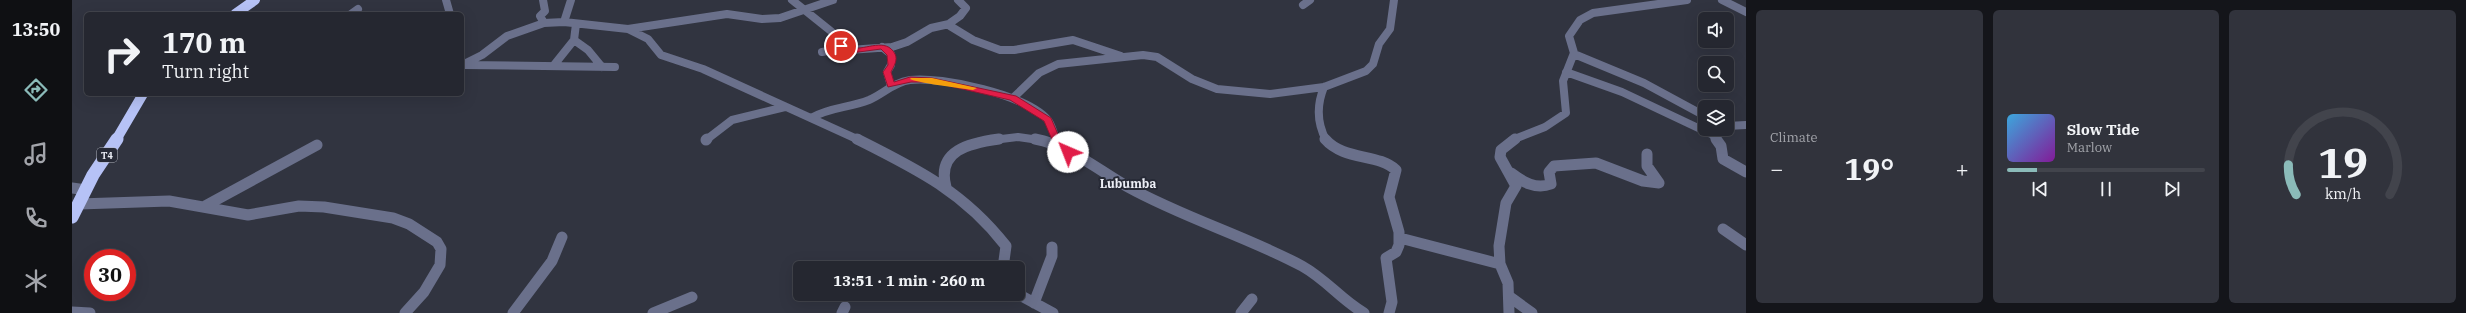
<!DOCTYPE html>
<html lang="en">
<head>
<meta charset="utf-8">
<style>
	:root { --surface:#252730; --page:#31333c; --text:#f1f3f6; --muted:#a3a5ab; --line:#42444c; --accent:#8bbbb9 }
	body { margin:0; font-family:"IBM Plex Serif",serif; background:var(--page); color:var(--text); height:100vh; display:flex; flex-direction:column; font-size:15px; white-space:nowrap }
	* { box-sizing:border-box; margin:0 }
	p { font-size:13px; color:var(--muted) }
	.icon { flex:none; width:22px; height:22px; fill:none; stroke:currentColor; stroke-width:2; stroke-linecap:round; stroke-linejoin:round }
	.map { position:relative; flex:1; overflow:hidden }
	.panel { display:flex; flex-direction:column; gap:10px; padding:10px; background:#14151a; width:720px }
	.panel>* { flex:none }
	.top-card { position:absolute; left:12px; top:12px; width:380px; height:84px; border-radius:6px; box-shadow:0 4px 16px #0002,0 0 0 1px var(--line); background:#252730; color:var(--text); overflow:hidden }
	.controls { position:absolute; left:1626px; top:12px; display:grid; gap:8px }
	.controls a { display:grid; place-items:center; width:36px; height:36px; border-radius:6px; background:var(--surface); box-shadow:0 4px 16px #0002,0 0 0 1px var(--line); font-size:20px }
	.speed { position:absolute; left:12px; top:249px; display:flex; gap:8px; font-size:20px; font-weight:700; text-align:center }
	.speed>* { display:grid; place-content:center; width:52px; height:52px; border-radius:50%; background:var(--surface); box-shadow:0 4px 16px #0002,0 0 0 1px var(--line); line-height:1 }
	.speed .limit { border:6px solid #d22; background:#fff; color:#111 }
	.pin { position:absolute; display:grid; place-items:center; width:34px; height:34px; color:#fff; margin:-17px; border:2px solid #fff; border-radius:50%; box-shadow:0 1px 4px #0007 }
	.me { position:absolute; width:44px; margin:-22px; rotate:316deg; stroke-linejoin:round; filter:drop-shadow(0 0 3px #0008) }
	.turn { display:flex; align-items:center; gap:14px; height:84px; padding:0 12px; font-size:18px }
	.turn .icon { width:52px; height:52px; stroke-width:2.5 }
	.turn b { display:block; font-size:28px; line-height:34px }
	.big { font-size:30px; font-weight:800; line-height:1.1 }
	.panel .widget { flex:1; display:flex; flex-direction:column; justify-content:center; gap:6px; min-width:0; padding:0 14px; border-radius:6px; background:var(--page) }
	.panel .dial { align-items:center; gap:0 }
	.dial svg { height:104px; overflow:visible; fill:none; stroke:var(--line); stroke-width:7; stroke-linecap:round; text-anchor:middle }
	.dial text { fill:var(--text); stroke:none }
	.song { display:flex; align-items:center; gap:12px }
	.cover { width:48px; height:48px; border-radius:6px; background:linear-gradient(135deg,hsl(200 70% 55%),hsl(290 70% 35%)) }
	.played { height:4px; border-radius:2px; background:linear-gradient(90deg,var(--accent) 15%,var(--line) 15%) }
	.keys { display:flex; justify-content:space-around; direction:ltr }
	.heat { display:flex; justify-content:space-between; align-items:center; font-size:22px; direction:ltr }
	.panel .tiles { flex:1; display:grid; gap:10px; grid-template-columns:repeat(3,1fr) }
	.trip { position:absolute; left:721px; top:261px; width:232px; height:40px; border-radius:6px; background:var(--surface); box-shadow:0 4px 16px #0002,0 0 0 1px var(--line); font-weight:800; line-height:40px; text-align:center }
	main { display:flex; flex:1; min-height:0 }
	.dock { display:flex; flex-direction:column; width:72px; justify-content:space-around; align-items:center; background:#0f1013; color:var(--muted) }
	.dock .icon { width:28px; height:28px }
	.dock .current { color:var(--accent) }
	.dock b { font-size:18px; color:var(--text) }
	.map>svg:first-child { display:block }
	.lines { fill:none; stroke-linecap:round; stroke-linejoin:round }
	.minor-far1 { stroke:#6a708b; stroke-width:8 }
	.minor { stroke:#6a708b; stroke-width:11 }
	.highway-far1 { stroke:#b6c2f6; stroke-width:10 }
	.highway { stroke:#b6c2f6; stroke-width:13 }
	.route { fill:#e11d48; stroke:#92132f }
	.slow { fill:#f59e0b }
	.labels { text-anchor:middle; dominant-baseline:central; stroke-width:4; stroke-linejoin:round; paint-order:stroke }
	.shield { fill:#272a36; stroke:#b1b3bc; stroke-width:1 }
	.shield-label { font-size:9px; font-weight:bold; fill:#eceef6 }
	.quarter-label { font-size:12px; font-weight:bold; fill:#eceef6; stroke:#272a36 }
</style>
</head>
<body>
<main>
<nav class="dock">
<b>13:50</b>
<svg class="icon current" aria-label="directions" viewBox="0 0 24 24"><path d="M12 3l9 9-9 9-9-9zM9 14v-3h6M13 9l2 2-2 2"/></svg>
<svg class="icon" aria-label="music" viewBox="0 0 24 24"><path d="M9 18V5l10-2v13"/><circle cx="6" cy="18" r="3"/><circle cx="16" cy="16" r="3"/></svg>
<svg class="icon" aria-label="phone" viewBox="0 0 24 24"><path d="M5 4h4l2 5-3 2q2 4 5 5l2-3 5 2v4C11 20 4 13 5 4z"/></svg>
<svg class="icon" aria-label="climate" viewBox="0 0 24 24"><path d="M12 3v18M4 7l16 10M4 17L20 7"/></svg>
</nav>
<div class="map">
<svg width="1674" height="313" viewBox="0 0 1674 313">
	<rect width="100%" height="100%" fill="#313440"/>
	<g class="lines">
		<!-- minor-far1 -->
		<path class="minor-far1" d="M374 0 378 14
			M471 0 473 11 468 16 472 23
			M720 0 760 32 769 45 777 50 820 47 835 42 859 28 877 24
			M886 0 894 8 888 16 878 23V26L901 40 928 50H942L1001 40 1049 56
			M1650 0 1674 12
			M1231 5 1238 0
			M279 14 286 9
			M492 22 499 0
			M556 29 655 14 690 19 708 18 761 0
			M502 40 516 50 530 67
			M810 47 819 54V65L815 72 819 86
			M750 52 772 48
			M1502 54 1572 83 1633 116
			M390 65 410 55 435 36 472 23 492 22 556 29 576 39 589 55 631 69 787 140
			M392 65 543 67
			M482 65 502 40 504 24
			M1494 72 1550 92 1641 135 1644 140
			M1252 87C1245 104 1245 123 1254 140
			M941 98 967 73 986 64 1071 55 1085 57 1120 79 1145 89 1198 94 1252 87 1294 71 1301 64 1307 44 1318 29 1322 0
			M739 118C758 107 777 108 797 100 811 94 822 82 838 80 870 76 955 95 976 120 980 126 982 133 984 140
			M1655 126 1674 125
			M634 140 660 120 713 107
			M921 140 946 137 967 140
			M1440 140 1473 127 1494 113 1491 81 1502 53 1497 36 1508 20 1521 13 1615 0"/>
		<!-- minor -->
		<path class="minor" d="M785 139C845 169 892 192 934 246L931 268
			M963 139C997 145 1026 170 1056 187 1112 218 1174 236 1230 266 1255 280 1268 299 1292 313
			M984 139 987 147
			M1253 139C1272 161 1306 153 1324 170L1317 197 1327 232V245L1324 252 1314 258 1320 302 1317 313
			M1644 139 1649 146 1651 159 1674 172
			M634 140 635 139
			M1439 173C1451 182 1464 190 1479 184L1477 172 1482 166 1524 163 1571 181 1587 183 1575 166V154
			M874 187C864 150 898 143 927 139
			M0 188 14 190
			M7 204 97 201 176 215 227 206 252 207 321 218 337 224 365 242 369 249 368 265 352 292 333 313
			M133 206 245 145
			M1651 229 1674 245
			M1328 238 1428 264
			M946 294 981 313
			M1438 297 1460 313
			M962 303 980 256V247
			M0 312 18 313
			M441 313 480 261 490 237
			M581 313 620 297
			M770 313 773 307
			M1169 313 1180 299
			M1437 313 1436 283 1428 264 1427 246 1434 203 1444 186 1428 157 1429 150 1443 139"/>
		<!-- highway-far1 -->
		<path class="highway-far1" d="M163 14 183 0
			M44 140 71 94"/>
		<!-- highway -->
		<path class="highway" d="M0 217 21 175 45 139"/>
	</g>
	<!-- route -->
	<path class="route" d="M769 43C773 44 777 48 781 48 794 50 814 37 823 54 826 60 822 66 819 72L822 82 838 77 860 78 944 96 979 118 991 146 1001 152 996 154 984 149 972 121 938 100 860 82H839L816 87 811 72 816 65 815 55 809 49 779 53 765 46Z"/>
	<!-- slow -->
	<path class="slow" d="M839 78H860L905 88 901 90C892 89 841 82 838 79Z"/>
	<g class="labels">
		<!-- shield labels -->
		<rect class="shield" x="25" y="148" width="20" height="14" rx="3"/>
		<g class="shield-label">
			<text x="35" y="155">T4</text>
		</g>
		<!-- quarter labels -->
		<g class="quarter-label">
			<text x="1056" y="183">Lubumba</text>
		</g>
	</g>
</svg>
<div class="controls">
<a><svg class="icon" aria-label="sound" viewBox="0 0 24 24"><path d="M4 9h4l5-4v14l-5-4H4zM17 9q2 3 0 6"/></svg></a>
<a><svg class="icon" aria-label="search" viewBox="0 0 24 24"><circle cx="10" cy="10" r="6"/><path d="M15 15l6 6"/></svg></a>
<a><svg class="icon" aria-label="layers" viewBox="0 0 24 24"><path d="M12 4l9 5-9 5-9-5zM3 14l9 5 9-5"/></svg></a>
</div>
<div class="speed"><div class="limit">30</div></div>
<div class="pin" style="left:769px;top:46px;background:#d93025"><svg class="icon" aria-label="arrive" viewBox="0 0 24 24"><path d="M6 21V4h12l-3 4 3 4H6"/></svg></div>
<svg class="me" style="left:996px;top:152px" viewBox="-20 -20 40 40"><circle r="19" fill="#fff"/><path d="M0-13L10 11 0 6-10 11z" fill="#e11d48"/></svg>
<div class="trip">13:51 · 1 min · 260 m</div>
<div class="top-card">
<div class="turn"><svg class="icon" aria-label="right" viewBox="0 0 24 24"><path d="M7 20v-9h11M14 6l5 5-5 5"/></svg><div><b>170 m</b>Turn right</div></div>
</div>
</div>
<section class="panel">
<div class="tiles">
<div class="widget"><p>Climate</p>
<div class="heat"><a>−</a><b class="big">19°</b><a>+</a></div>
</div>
<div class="widget">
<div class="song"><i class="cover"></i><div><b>Slow Tide</b><p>Marlow</p></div></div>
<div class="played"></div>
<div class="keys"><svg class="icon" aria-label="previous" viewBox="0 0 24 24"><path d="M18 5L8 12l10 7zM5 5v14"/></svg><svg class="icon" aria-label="pause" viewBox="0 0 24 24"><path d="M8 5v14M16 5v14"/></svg><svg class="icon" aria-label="next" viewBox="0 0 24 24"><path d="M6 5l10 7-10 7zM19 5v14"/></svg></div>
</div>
<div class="widget dial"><svg viewBox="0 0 100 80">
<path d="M14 69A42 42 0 1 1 86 69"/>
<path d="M14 69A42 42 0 0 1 8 46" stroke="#8bbbb9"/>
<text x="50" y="56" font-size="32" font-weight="700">19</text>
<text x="50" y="72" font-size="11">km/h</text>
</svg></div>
</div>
</section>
</main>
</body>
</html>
